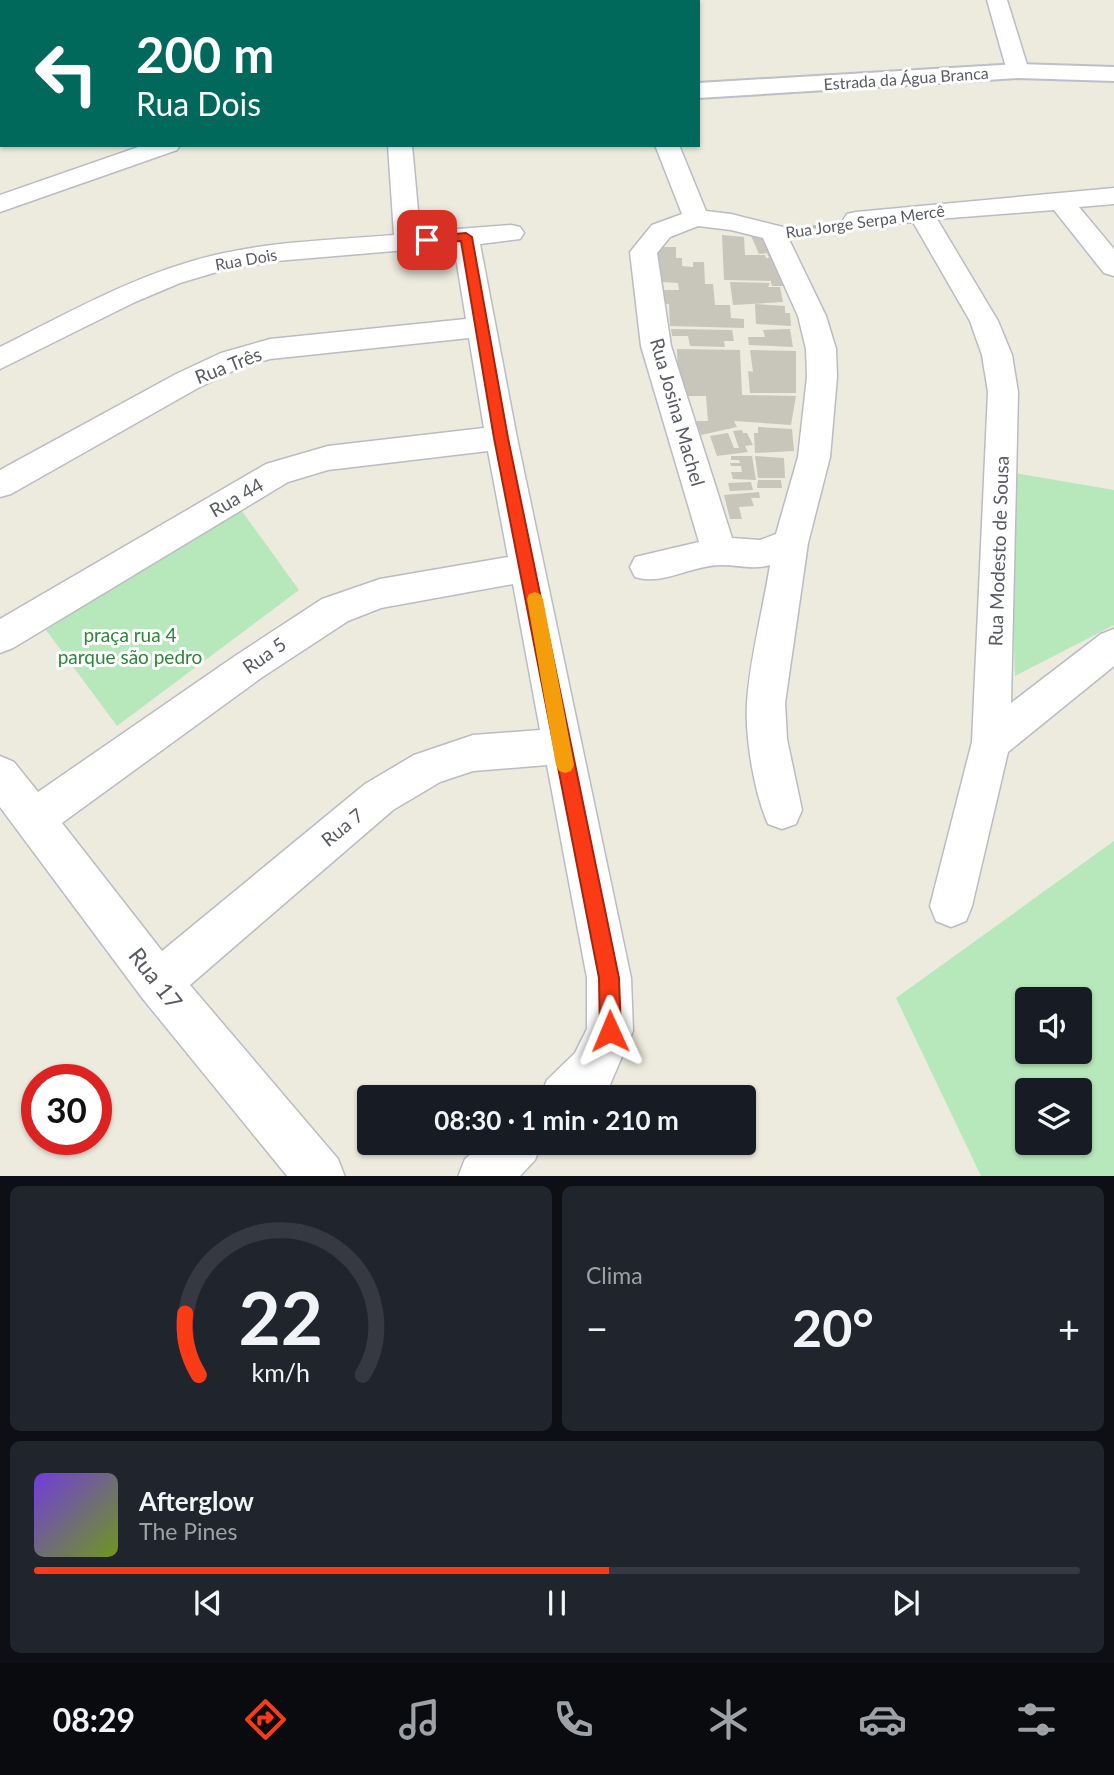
<!DOCTYPE html>
<html lang="pt">
<head>
<meta charset="utf-8">
<style>
	:root { --surface:#171b24; --page:#20242c; --text:#f1f3f6; --muted:#9ea1a6; --line:#363941; --accent:#fb3b16 }
	body { margin:0; font-family:Lato,sans-serif; background:var(--page); color:var(--text); height:100vh; display:flex; flex-direction:column; font-size:26px; white-space:nowrap }
	* { box-sizing:border-box; margin:0 }
	p { font-size:23px; color:var(--muted) }
	.icon { flex:none; width:38px; height:38px; fill:none; stroke:currentColor; stroke-width:2; stroke-linecap:round; stroke-linejoin:round }
	.map { position:relative; height:1176px; overflow:hidden }
	.drawer { display:flex; flex-direction:column; gap:10px; padding:10px; background:#0d0f14; flex:1 }
	.drawer>* { flex:none }
	.banner { position:absolute; left:0px; top:0px; width:700px; height:147px; box-shadow:0 2px 5px #0004; background:#00695c; color:#fff; overflow:hidden }
	.fabs { position:absolute; left:1015px; top:987px; display:grid; gap:14px }
	.fabs a { display:grid; place-items:center; width:77px; height:77px; border-radius:7px; background:var(--surface); box-shadow:0 2px 5px #0004; font-size:35px }
	.speed { position:absolute; left:21px; top:1064px; display:flex; gap:14px; font-size:35px; font-weight:700; text-align:center }
	.speed>* { display:grid; place-content:center; width:91px; height:91px; border-radius:50%; background:var(--surface); box-shadow:0 2px 5px #0004; line-height:1 }
	.speed .limit { border:10px solid #d22; background:#fff; color:#111 }
	.pin { position:absolute; display:grid; place-items:center; width:60px; height:60px; color:#fff; margin:-30px; border-radius:14px; box-shadow:0 4px 10px #0006 }
	.me { position:absolute; width:77px; margin:-38px; rotate:359deg; stroke-linejoin:round; filter:drop-shadow(0 0 5px #0008) }
	.turn { display:flex; align-items:center; gap:24px; height:147px; padding:0 21px; font-size:32px }
	.turn .icon { width:91px; height:91px; stroke-width:2.5 }
	.turn b { display:block; font-size:49px; line-height:60px }
	.big { font-size:52px; font-weight:700; line-height:1.1 }
	.drawer .card { flex:1; display:flex; flex-direction:column; justify-content:center; gap:10px; min-width:0; padding:0 24px; border-radius:10px; background:var(--page) }
	.drawer .dial { align-items:center; gap:0 }
	.dial svg { height:182px; overflow:visible; fill:none; stroke:var(--line); stroke-width:7; stroke-linecap:round; text-anchor:middle }
	.dial text { fill:var(--text); stroke:none }
	.song { display:flex; align-items:center; gap:21px }
	.cover { width:84px; height:84px; border-radius:10px; background:linear-gradient(135deg,hsl(260 70% 55%),hsl(80 70% 35%)) }
	.played { height:7px; border-radius:4px; background:linear-gradient(90deg,var(--accent) 55%,var(--line) 55%) }
	.keys { display:flex; justify-content:space-around; direction:ltr }
	.heat { display:flex; justify-content:space-between; align-items:center; font-size:38px; direction:ltr }
	.drawer .tiles { flex:1; display:grid; gap:10px; grid-template-columns:1fr 1fr }
	.card:last-child { grid-column:span 2 }
	.trip { position:absolute; left:357px; top:1085px; width:399px; height:70px; border-radius:7px; background:var(--surface); box-shadow:0 2px 5px #0004; font-weight:700; line-height:70px; text-align:center }
	.menu { display:flex; height:112px; justify-content:space-around; align-items:center; background:#090b0e; color:var(--muted) }
	.menu .icon { width:49px; height:49px }
	.menu .selected { color:var(--accent) }
	.menu b { font-size:32px; color:var(--text) }
	.map>svg:first-child { display:block }
	.green { fill:#b7e8bb; fill-rule:evenodd }
	.building { fill:#c8c5bb }
	.lines { fill:none; stroke-linecap:round; stroke-linejoin:round }
	.minor-casing { stroke:#babcc3; stroke-width:3 }
	.secondary-casing { stroke:#bcbfc7; stroke-width:4 }
	.path { stroke:#90c9a5; stroke-width:3.5; stroke-dasharray:6 2.5; stroke-linecap:butt }
	.minor { fill:#fff; fill-rule:evenodd }
	.secondary { fill:#fff; fill-rule:evenodd }
	.route { fill:#fb3b16; stroke:#a3260e; stroke-width:2 }
	.slow { fill:#f59e0b }
	.labels { text-anchor:middle; dominant-baseline:central; stroke-width:6; stroke-linejoin:round; paint-order:stroke }
	.far-street-label { font-size:16px; fill:#585b62; stroke:#fff }
	.street-label { font-size:19px; fill:#585b62; stroke:#fff }
	.park-label { font-size:19px; fill:#2b8637; stroke:#fff }
	.near-street-label { font-size:23px; fill:#585b62; stroke:#fff }
</style>
</head>
<body>
<div class="map">
<svg width="1114" height="1177" viewBox="0 0 1114 1177">
	<rect width="100%" height="100%" fill="#edebde"/>
	<!-- green -->
	<path class="green" d="M1008 472 1114 490V625L1015 676Z
		M239 507 299 590 117 726 46 630Z
		M1114 841V1176H981L896 998ZM1027 999H1080V1052H1027ZM1027 1090H1080V1143H1027Z"/>
	<!-- building -->
	<path class="building" d="M769 234 785 286H772L770 279V281L724 280 722 235 744 237 745 255H765L766 258H769L767 253 759 254 751 236Z
		M657 247H676V258H682V266L693 267V262H704L705 284H713L715 305H730L731 318 744 319V328L670 326 669 304H664L663 290H679L678 283 662 282Z
		M730 282 770 283 768 287H780L783 302 733 305Z
		M755 304 785 306V313H790L791 326 756 324Z
		M671 329 732 330 734 341H724L725 347 690 346 688 336H672Z
		M790 329 793 347 749 345 748 337H765L763 330Z
		M677 349 740 350 742 395 796 396 791 425 734 421 737 427 701 435 696 421H708L706 396H679Z
		M750 350 796 351V393H750L748 371 753 372Z
		M758 427 792 429 794 451 755 453 754 433H758Z
		M742 430 743 433H747L753 445 745 446 748 452 717 456 710 436 728 433 734 448H739L733 431Z
		M731 456H752L756 480 733 479 731 472H742L741 466H731L730 463H740L739 460H731Z
		M755 456 784 458 785 478H758Z
		M758 480H781L782 488H757Z
		M751 482 753 490 730 491 728 483Z
		M759 492 760 498H751L754 506 739 507 742 519H730L724 495Z"/>
	<g class="lines">
		<!-- minor casing -->
		<g class="minor-casing">
			<path id="minor" d="M26 0H51L25 2Z
				M303 0H327L302 2Z
				M531 0H554L555 2H532Z
				M987 0H1007L1029 71 1026 76H1010L1007 71Z
				M0 7H2V19H0Z
				M2 107V122H0V108Z
				M144 145H180L177 150 0 212V195Z
				M388 145H412L420 232 511 225 520 227 524 233 520 239 480 244 517 438 631 978 633 1031 609 1087 598 1097H540L547 1080 575 1053 587 1029V978L547 765 473 771 440 782 393 810 190 985 338 1159 345 1177H288L143 999 0 807V756L14 762 38 792 235 656 322 599 380 579 508 557 488 451 328 470 288 482 13 648 0 653V619L266 464 328 446 484 428 469 338 270 359 241 367 198 388 11 494 0 497V470L176 374 221 353 270 339 466 319 454 246 276 261 220 271 180 283 135 302 0 369V347C70 312 138 273 215 255 273 241 335 240 394 235ZM513 584 540 730 473 735 414 755 365 784 162 951 62 823 261 678 348 621 381 608Z
				M655 145H679L706 211 731 214 783 227 826 316 836 349 837 377 830 457 808 543 785 703 787 739 802 810 796 824 782 829 768 824C754 792 745 737 747 703 750 657 763 610 770 565 754 570 738 565 721 565 692 565 663 586 635 577L630 567 635 557 699 542 641 346 630 252 652 225 682 214ZM698 226 731 230 763 238 798 316 806 349 807 377 798 457 776 534 760 540 732 538 671 346 657 253 670 237Z
				M1114 188V204L1079 207 1114 249V276L1104 273 1054 210 937 219 998 321 1012 355 1018 392 1011 703 1101 634 1114 629V666L1008 752 972 906 966 921 951 927 936 921 930 906 972 742 988 392 982 355 970 321 913 222 856 228 847 226 843 220 847 214 856 212Z
				M483 1143H542L535 1160 519 1177H458L465 1159Z"/>
		</g>
		<!-- secondary casing -->
		<g class="secondary-casing">
			<path id="secondary" d="M1018 64 1114 67V81L1018 78 698 98V83Z
				M0 119H2V135H0Z"/>
		</g>
		<!-- path -->
		<path class="path" d="M802 229 832 224"/>
		<!-- minor -->
		<use href="#minor" class="minor"/>
		<!-- secondary -->
		<use href="#secondary" class="secondary"/>
	</g>
	<!-- route -->
	<path class="route" d="M466 233 472 237 508 438 619 978 621 1031 618 1038 610 1041 603 1038 600 1031 599 978 494 438 461 241 427 243 421 240 427 236Z"/>
	<!-- slow -->
	<path class="slow" d="M535 592 540 594 543 599 574 765 571 771 565 773 559 771 556 765 527 599 529 594Z"/>
	<g class="labels">
		<!-- far-street labels -->
		<g class="far-street-label">
			<text transform="translate(906 78) rotate(-4)">Estrada da Água Branca</text>
			<text transform="translate(865 221) rotate(-8)">Rua Jorge Serpa Mercê</text>
			<text transform="translate(246 259) rotate(-10)">Rua Dois</text>
		</g>
		<!-- street labels -->
		<g class="street-label">
			<text transform="translate(228 365) rotate(-21)">Rua Três</text>
			<text transform="translate(678 412) rotate(74)">Rua Josina Machel</text>
			<text transform="translate(236 497) rotate(-30)">Rua 44</text>
			<text transform="translate(998 551) rotate(-88)">Rua Modesto de Sousa</text>
			<text transform="translate(264 655) rotate(-35)">Rua 5</text>
			<text transform="translate(342 827) rotate(-39)">Rua 7</text>
		</g>
		<!-- park labels -->
		<g class="park-label">
			<text x="130" y="634">praça rua 4<tspan x="130" dy="22">parque são pedro</tspan></text>
		</g>
		<!-- near-street labels -->
		<g class="near-street-label">
			<text transform="translate(156 978) rotate(52)">Rua 17</text>
		</g>
	</g>
</svg>
<div class="fabs">
<a><svg class="icon" aria-label="sound" viewBox="0 0 24 24"><path d="M4 9h4l5-4v14l-5-4H4zM17 9q2 3 0 6"/></svg></a>
<a><svg class="icon" aria-label="layers" viewBox="0 0 24 24"><path d="M12 4l9 5-9 5-9-5zM3 14l9 5 9-5"/></svg></a>
</div>
<div class="speed"><div class="limit">30</div></div>
<div class="pin" style="left:427px;top:240px;background:#d93025"><svg class="icon" aria-label="arrive" viewBox="0 0 24 24"><path d="M6 21V4h12l-3 4 3 4H6"/></svg></div>
<svg class="me" style="left:610px;top:1031px" viewBox="-20 -20 40 40"><path d="M0-17L14 15 0 8-14 15z" fill="#fb3b16" stroke="#fff" stroke-width="4"/></svg>
<div class="trip">08:30 · 1 min · 210 m</div>
<div class="banner">
<div class="turn"><svg class="icon" aria-label="left" viewBox="0 0 24 24"><path d="M17 20v-9H6M10 6l-5 5 5 5"/></svg><div><b>200 m</b>Rua Dois</div></div>
</div>
</div>
<section class="drawer">
<div class="tiles">
<div class="card dial"><svg viewBox="0 0 100 80">
<path d="M14 69A42 42 0 1 1 86 69"/>
<path d="M14 69A42 42 0 0 1 8 42" stroke="#fb3b16"/>
<text x="50" y="56" font-size="32" font-weight="700">22</text>
<text x="50" y="72" font-size="11">km/h</text>
</svg></div>
<div class="card"><p>Clima</p>
<div class="heat"><a>−</a><b class="big">20°</b><a>+</a></div>
</div>
<div class="card">
<div class="song"><i class="cover"></i><div><b>Afterglow</b><p>The Pines</p></div></div>
<div class="played"></div>
<div class="keys"><svg class="icon" aria-label="previous" viewBox="0 0 24 24"><path d="M18 5L8 12l10 7zM5 5v14"/></svg><svg class="icon" aria-label="pause" viewBox="0 0 24 24"><path d="M8 5v14M16 5v14"/></svg><svg class="icon" aria-label="next" viewBox="0 0 24 24"><path d="M6 5l10 7-10 7zM19 5v14"/></svg></div>
</div>
</div>
</section>
<nav class="menu">
<b>08:29</b>
<svg class="icon selected" aria-label="directions" viewBox="0 0 24 24"><path d="M12 3l9 9-9 9-9-9zM9 14v-3h6M13 9l2 2-2 2"/></svg>
<svg class="icon" aria-label="music" viewBox="0 0 24 24"><path d="M9 18V5l10-2v13"/><circle cx="6" cy="18" r="3"/><circle cx="16" cy="16" r="3"/></svg>
<svg class="icon" aria-label="phone" viewBox="0 0 24 24"><path d="M5 4h4l2 5-3 2q2 4 5 5l2-3 5 2v4C11 20 4 13 5 4z"/></svg>
<svg class="icon" aria-label="climate" viewBox="0 0 24 24"><path d="M12 3v18M4 7l16 10M4 17L20 7"/></svg>
<svg class="icon" aria-label="car" viewBox="0 0 24 24"><path d="M5 17H2v-5l4-1 3-4h7l3 4 3 1v5h-3M9 17h6M6 11h13"/><circle cx="7" cy="17" r="2"/><circle cx="17" cy="17" r="2"/></svg>
<svg class="icon" aria-label="filters" viewBox="0 0 24 24"><path d="M4 7h16M4 17h16"/><circle cx="9" cy="7" r="2"/><circle cx="15" cy="17" r="2"/></svg>
</nav>
</body>
</html>
